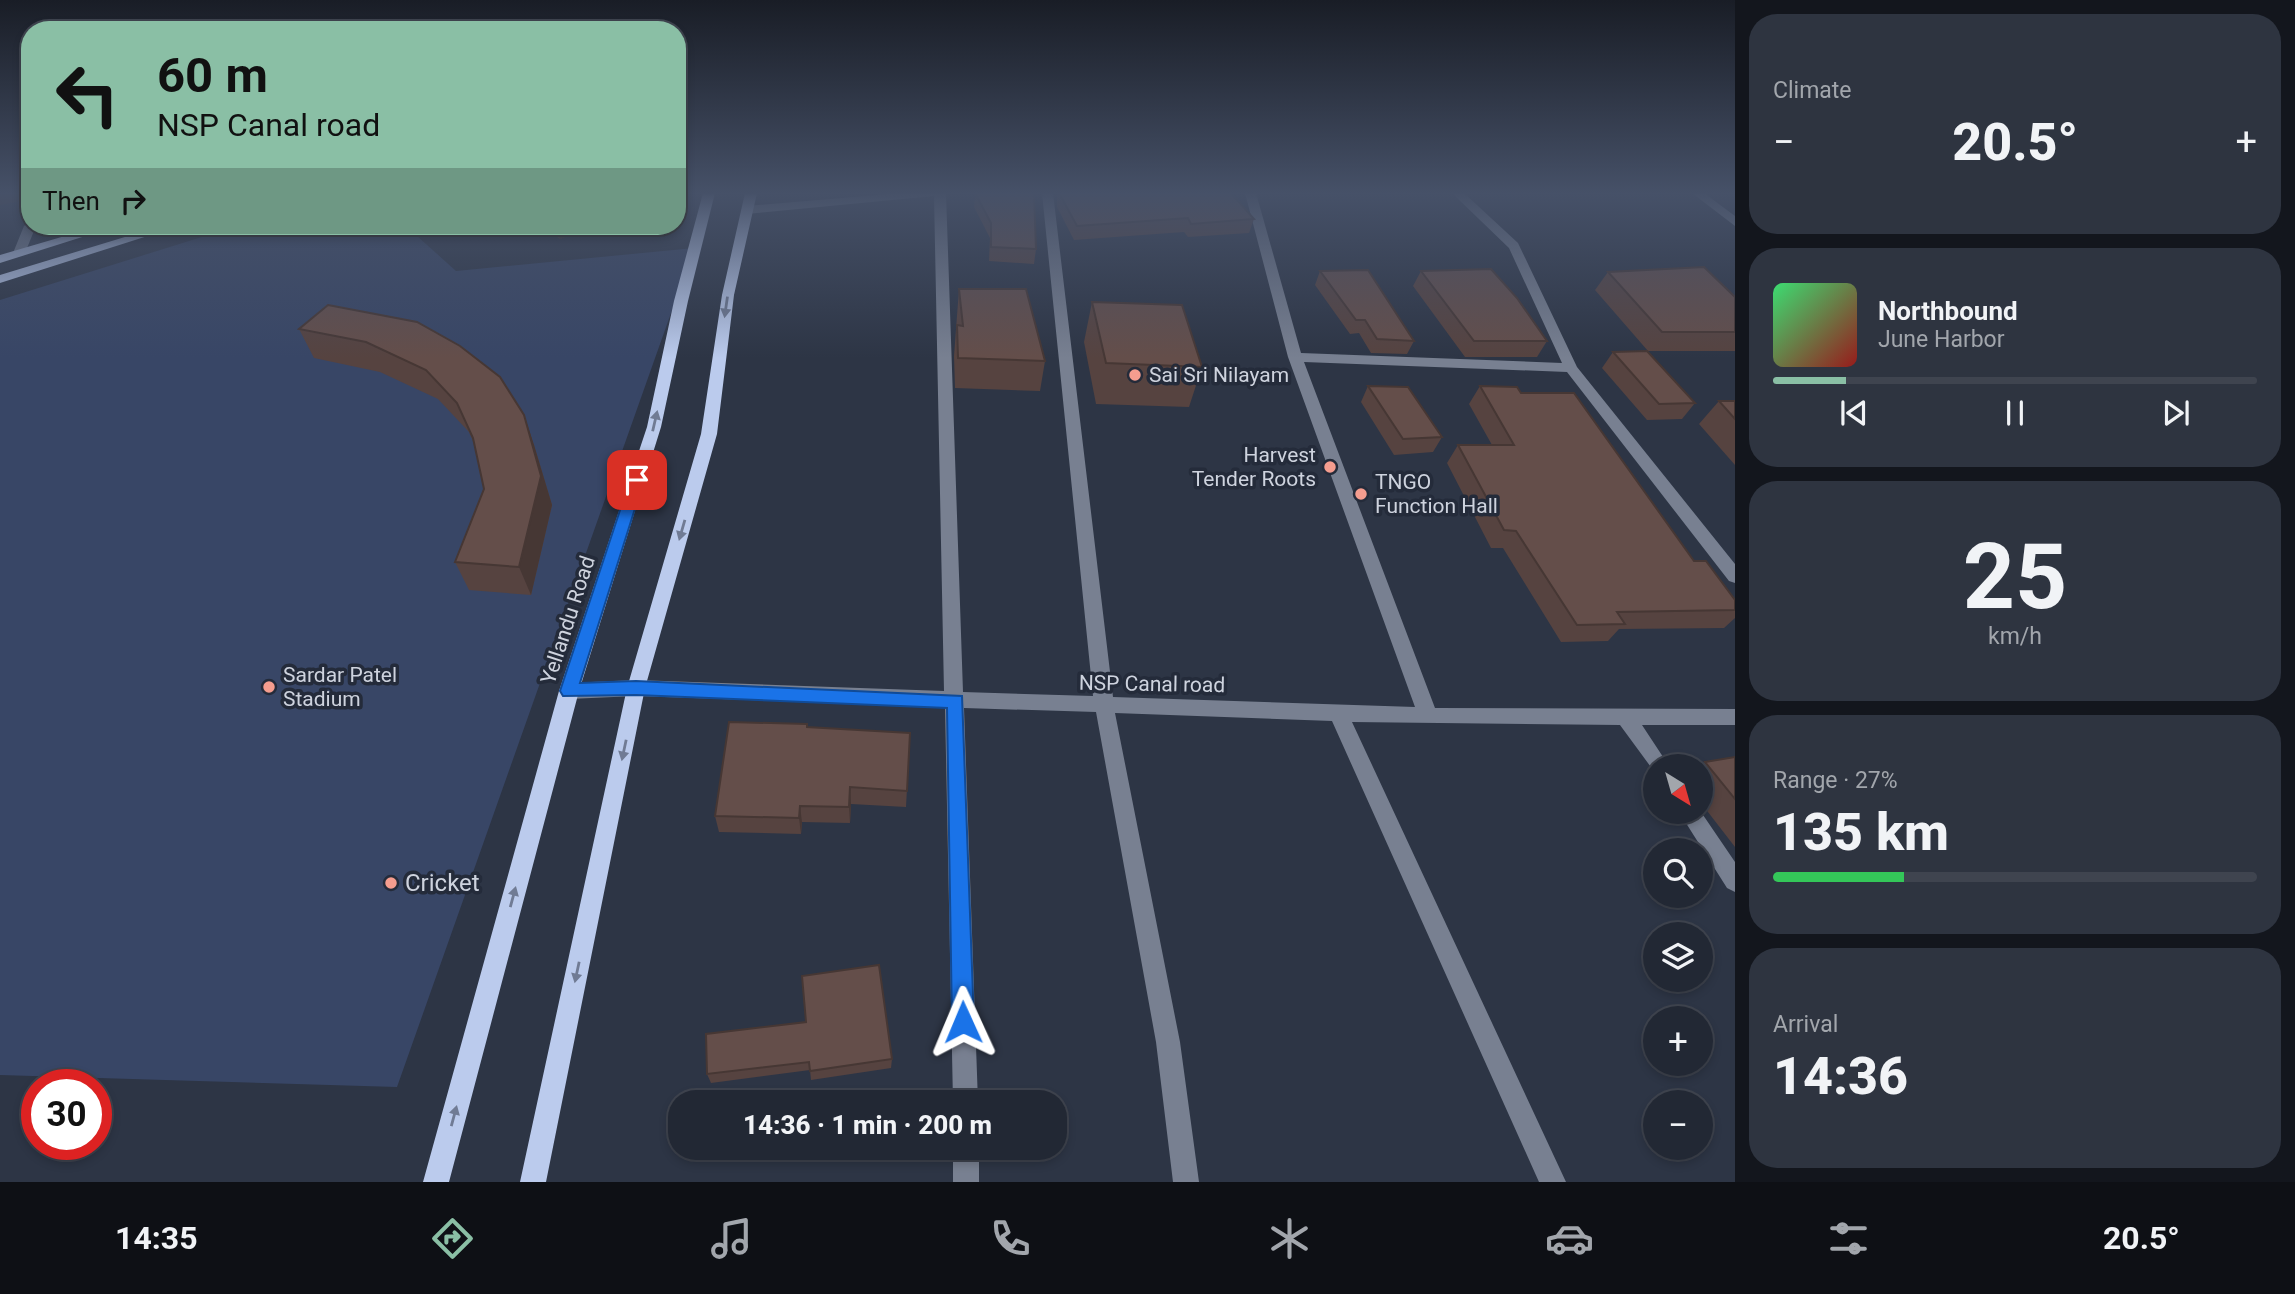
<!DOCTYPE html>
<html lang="en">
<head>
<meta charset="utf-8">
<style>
	:root { --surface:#222834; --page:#2e3440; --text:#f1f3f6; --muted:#a2a6ac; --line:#3f444f; --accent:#8abfa5 }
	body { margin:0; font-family:Roboto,sans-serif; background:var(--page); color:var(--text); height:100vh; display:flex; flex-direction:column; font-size:26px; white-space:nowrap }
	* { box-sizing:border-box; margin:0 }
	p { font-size:23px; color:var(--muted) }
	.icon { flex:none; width:38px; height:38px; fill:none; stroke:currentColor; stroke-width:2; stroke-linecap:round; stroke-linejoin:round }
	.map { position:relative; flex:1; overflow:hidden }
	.sheet { display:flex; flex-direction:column; gap:14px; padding:14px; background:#13161d; width:560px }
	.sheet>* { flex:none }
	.hud { position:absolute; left:21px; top:21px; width:665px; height:214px; border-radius:28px; box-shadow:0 4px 10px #0003,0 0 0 2px var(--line); background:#8abfa5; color:#111; overflow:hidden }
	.needle { width:46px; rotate:143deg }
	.controls { position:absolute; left:1643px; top:754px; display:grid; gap:14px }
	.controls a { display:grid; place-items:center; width:70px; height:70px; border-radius:50%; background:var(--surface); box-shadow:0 4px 10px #0003,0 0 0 2px var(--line); font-size:35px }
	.speed { position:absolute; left:21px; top:1069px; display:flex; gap:14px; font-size:35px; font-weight:700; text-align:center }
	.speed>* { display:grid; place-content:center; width:91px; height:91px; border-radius:50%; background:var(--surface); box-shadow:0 4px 10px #0003,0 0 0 2px var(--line); line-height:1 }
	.speed .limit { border:10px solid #d22; background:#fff; color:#111 }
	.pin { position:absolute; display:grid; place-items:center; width:60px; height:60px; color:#fff; margin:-30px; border-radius:14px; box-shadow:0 4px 10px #0006 }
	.me { position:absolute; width:77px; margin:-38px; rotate:359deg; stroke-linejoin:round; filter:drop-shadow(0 0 5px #0008) }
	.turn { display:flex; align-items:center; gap:24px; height:147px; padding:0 21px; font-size:32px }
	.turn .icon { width:91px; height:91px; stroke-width:2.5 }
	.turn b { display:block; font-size:49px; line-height:60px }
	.then { display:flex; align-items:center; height:66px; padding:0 21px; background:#0003; gap:14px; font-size:26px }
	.big { font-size:52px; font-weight:800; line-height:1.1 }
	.sheet .tile { flex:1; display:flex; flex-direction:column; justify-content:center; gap:10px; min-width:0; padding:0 24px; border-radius:28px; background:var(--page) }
	.sheet .dial { align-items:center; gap:0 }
	.dial b { font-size:91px; line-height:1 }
	.song { display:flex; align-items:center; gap:21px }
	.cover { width:84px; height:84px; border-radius:10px; background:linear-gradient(135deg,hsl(140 70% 55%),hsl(0 70% 35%)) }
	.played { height:7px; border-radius:4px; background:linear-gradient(90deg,var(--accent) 15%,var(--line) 15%) }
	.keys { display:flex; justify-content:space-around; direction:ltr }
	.heat { display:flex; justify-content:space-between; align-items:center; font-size:38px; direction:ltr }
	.charge { height:10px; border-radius:5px; background:linear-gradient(90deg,#34c759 27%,var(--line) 0) }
	.trip { position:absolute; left:668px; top:1090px; width:399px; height:70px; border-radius:28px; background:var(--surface); box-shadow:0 4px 10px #0003,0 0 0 2px var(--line); font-weight:800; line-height:70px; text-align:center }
	.dock { display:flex; height:112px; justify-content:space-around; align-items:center; background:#0e1015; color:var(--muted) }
	.dock .icon { width:49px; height:49px }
	.dock .selected { color:var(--accent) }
	.dock b { font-size:32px; color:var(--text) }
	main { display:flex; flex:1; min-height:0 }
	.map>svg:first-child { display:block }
	.green { fill:#384666 }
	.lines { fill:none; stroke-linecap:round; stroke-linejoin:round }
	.minor { fill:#788091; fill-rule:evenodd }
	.major { fill:#bbcbed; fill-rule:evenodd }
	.wall { fill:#564340 }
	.shaded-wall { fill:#463734 }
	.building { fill:#644e4a; stroke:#463734; stroke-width:2 }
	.oneway { fill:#707b94 }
	.route { fill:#1a73e8; stroke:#114b97; stroke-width:2 }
	.poi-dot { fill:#f59d8f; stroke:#242b3a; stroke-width:2.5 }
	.labels { text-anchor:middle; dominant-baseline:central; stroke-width:7; stroke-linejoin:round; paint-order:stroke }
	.poi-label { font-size:21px; fill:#ced3de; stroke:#242b3a; text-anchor:start }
	.street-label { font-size:21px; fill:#ced3de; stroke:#242b3a }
	.near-poi-label { font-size:24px; fill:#ced3de; stroke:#242b3a; text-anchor:start }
</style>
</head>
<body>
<main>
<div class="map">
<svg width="1735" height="1182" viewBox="0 0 1735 1182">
	<rect width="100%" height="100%" fill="#2d3545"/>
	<!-- green -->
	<path class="green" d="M237 226H406L456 271 694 248 397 1087 0 1075V300Z"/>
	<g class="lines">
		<!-- minor -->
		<path class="minor" d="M901 193H946L963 692 1093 696 1042 193H1053L1113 697 1415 707 1288 357 1245 193H1256L1301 353 1562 363 1509 248 1452 193H1464L1518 243 1577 367 1735 564V583L1729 581 1567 372 1304 362 1435 708 1735 709V725H1642L1669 766H1656V774L1620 725 1352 722 1566 1182H1539L1332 721 1115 713 1180 1042 1199 1182H1173L1156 1042 1096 712 964 708 978 1102H953L945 707 636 696 569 699 562 697 559 691 562 685 569 683 636 680 944 691 934 196 747 214 741 210 747 206Z
			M1692 193H1704L1735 216V226Z
			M30 222V226H36L25 253 15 256 13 253 24 226Z
			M1679 812H1701L1735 862V892L1727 888Z
			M953 1148H979V1182H953Z"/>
		<!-- major -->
		<path class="major" d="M703 193H715L688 301 661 427 579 691 449 1182H423L559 691 647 427 674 301Z
			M745 193H757L734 295 717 434 645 688 546 1182H520L627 688 701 434 722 295Z
			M99 226H117L0 263V255Z
			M161 226H179L0 283V275Z"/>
	</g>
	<!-- wall -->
	<path class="wall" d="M975 193 1036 249 1034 264 989 261 990 238 974 207Z
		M1057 193H1231L1254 219 1249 233 1188 237 1184 232 1074 240 1057 207Z
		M455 226H480L463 232Z
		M542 226H593L560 239Z
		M1320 271 1414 341 1407 354 1371 353 1359 333 1350 334 1315 285Z
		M1421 271 1547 341 1537 357H1465L1413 286Z
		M1608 272 1735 297V351H1648L1595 290Z
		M959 289 1045 361 1040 391 955 388 954 356Z
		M1092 302 1202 367 1189 407 1096 404 1084 342Z
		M328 305 524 415 534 445 552 505 531 595 469 590 455 562 484 489 474 443 469 432 438 399 380 372 314 358 299 329Z
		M1613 352 1695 403 1682 419 1647 420 1602 368Z
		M1368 386 1442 437 1433 452 1394 455 1361 402Z
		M1480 386 1521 393 1735 600V618L1724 628 1619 629 1608 641 1561 642 1503 548H1491L1447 463 1458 445H1492L1469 404Z
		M1719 401H1735V465L1699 424Z
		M808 727 910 733 906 807 851 804 850 823 802 822 801 834 719 832 715 816Z
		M1735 757V847L1701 803V766H1699L1705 762Z
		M706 1034 892 1059 891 1068 811 1080 810 1070 711 1083 707 1074Z"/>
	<!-- shaded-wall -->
	<path class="shaded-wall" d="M0 193H24L26 200 0 205Z
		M70 226H96L73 231Z
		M461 226H480L463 232Z
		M557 226H593L560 239Z
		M524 415 534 445 552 505 531 595 519 567Z
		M850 787 851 804 850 823 849 807Z
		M800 806 802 822 801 834 799 818Z"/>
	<!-- building -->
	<path class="building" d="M975 193H1034L1036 249 991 247V223Z
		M1059 193H1231L1254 219 1191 224 1188 218 1077 226Z
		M1704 267 1735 297V332H1662L1608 272Z
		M1491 269 1517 298 1547 341H1474L1421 271Z
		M1368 270 1414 341 1377 339 1365 320H1356L1320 271Z
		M959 289H1026L1045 361 958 358 957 325 963 326Z
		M1092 302 1182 305 1202 367 1106 363Z
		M328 305 417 322 460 346 500 377 524 415 541 476 519 567 455 562 484 489 473 438 457 403 426 370 366 342 299 329Z
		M1647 351 1695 403 1659 404 1613 352Z
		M1368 386 1408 387 1442 437 1403 439Z
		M1480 386 1517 387 1521 393H1574L1694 561H1706L1735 600V610L1617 612 1625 624 1577 625 1516 531 1504 530 1458 445H1514Z
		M1719 401H1735V419Z
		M729 722 807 724V727L910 733 907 791 850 787 849 807 800 806 799 818 715 816Z
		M1735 757V799L1705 762Z
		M879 965 892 1059 810 1071 809 1062 707 1074 706 1034 806 1022 802 976Z"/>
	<!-- one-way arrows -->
	<defs><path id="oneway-solid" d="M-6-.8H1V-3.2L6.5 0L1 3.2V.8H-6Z" transform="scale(1.75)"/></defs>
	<g class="oneway">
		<use href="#oneway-solid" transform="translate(726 307) rotate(98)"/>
		<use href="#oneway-solid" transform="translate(655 421) rotate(-77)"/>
		<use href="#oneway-solid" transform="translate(682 530) rotate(106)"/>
		<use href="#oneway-solid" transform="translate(624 750) rotate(102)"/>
		<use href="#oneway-solid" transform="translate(513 897) rotate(-75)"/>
		<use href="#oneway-solid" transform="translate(577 972) rotate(102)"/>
		<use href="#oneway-solid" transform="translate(454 1116) rotate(-75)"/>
	</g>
	<!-- sky -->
	<linearGradient id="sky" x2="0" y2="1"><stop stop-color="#191d26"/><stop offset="0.54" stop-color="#465168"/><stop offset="1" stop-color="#465168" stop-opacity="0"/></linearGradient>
	<rect width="1735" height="358" fill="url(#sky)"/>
	<!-- route -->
	<path class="route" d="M637 475 644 480 580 683 636 681 962 696 974 1022 971 1030 963 1033 955 1030 952 1022 947 708 636 695 563 696 560 691 630 480Z"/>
	<!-- markers -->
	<g class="poi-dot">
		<circle cx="1135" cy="375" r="7"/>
		<circle cx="1330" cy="467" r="7"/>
		<circle cx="1361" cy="494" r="7"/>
		<circle cx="269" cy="687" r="7"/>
		<circle cx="391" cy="883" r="7"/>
	</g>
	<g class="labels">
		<!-- poi labels -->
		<g class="poi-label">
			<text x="1149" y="375">Sai Sri Nilayam</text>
			<text x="1316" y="455" text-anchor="end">Harvest<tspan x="1316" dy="24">Tender Roots</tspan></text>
			<text x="1375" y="482">TNGO<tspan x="1375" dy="24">Function Hall</tspan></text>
			<text x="283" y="675">Sardar Patel<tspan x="283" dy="24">Stadium</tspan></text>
		</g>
		<!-- street labels -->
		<g class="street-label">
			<text transform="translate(568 620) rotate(-72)">Yellandu Road</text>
			<text transform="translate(1152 684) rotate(1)">NSP Canal road</text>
		</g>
		<!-- near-poi labels -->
		<g class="near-poi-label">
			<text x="405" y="883">Cricket</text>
		</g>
	</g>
</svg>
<div class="controls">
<a><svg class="needle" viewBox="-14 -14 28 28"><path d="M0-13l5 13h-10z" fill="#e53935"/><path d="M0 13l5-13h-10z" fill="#a2a6ac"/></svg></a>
<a><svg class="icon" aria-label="search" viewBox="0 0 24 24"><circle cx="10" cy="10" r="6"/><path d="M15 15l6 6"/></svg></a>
<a><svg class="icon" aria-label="layers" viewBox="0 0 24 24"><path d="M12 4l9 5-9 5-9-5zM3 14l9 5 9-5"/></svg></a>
<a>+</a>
<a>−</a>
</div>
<div class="speed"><div class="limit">30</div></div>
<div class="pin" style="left:637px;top:480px;background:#d93025"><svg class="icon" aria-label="arrive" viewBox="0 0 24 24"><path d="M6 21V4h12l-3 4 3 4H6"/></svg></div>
<svg class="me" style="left:963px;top:1022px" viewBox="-20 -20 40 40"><path d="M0-17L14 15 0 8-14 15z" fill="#1a73e8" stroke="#fff" stroke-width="4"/></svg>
<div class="trip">14:36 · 1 min · 200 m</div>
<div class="hud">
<div class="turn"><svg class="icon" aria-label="left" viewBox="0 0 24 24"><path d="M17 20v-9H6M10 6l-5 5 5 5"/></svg><div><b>60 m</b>NSP Canal road</div></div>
<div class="then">Then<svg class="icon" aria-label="right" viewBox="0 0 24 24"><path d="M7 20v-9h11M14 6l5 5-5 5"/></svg></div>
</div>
</div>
<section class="sheet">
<div class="tile"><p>Climate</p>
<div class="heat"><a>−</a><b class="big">20.5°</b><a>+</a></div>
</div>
<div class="tile">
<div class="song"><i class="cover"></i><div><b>Northbound</b><p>June Harbor</p></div></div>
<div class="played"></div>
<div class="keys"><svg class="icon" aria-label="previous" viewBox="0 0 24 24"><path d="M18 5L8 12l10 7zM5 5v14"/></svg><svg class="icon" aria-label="pause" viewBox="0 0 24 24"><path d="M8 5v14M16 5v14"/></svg><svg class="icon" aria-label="next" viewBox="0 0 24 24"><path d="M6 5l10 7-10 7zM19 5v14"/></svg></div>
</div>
<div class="tile dial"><b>25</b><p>km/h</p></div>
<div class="tile"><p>Range · 27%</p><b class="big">135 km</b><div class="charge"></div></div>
<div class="tile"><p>Arrival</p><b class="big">14:36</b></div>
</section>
</main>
<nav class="dock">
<b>14:35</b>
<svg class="icon selected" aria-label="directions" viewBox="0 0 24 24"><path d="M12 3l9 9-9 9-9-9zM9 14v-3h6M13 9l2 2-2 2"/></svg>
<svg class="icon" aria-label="music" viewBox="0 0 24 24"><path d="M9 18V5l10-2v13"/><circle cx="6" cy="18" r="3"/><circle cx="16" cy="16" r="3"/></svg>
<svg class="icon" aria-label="phone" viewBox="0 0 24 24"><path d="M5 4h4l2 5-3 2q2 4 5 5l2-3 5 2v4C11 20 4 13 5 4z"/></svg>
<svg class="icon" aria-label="climate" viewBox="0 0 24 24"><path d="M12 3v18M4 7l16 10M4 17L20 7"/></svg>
<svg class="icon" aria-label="car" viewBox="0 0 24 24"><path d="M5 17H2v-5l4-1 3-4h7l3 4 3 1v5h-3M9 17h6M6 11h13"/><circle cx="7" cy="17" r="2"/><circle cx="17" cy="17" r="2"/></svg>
<svg class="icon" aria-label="filters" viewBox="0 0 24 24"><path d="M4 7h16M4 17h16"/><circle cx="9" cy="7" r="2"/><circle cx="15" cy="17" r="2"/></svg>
<b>20.5°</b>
</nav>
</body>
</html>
